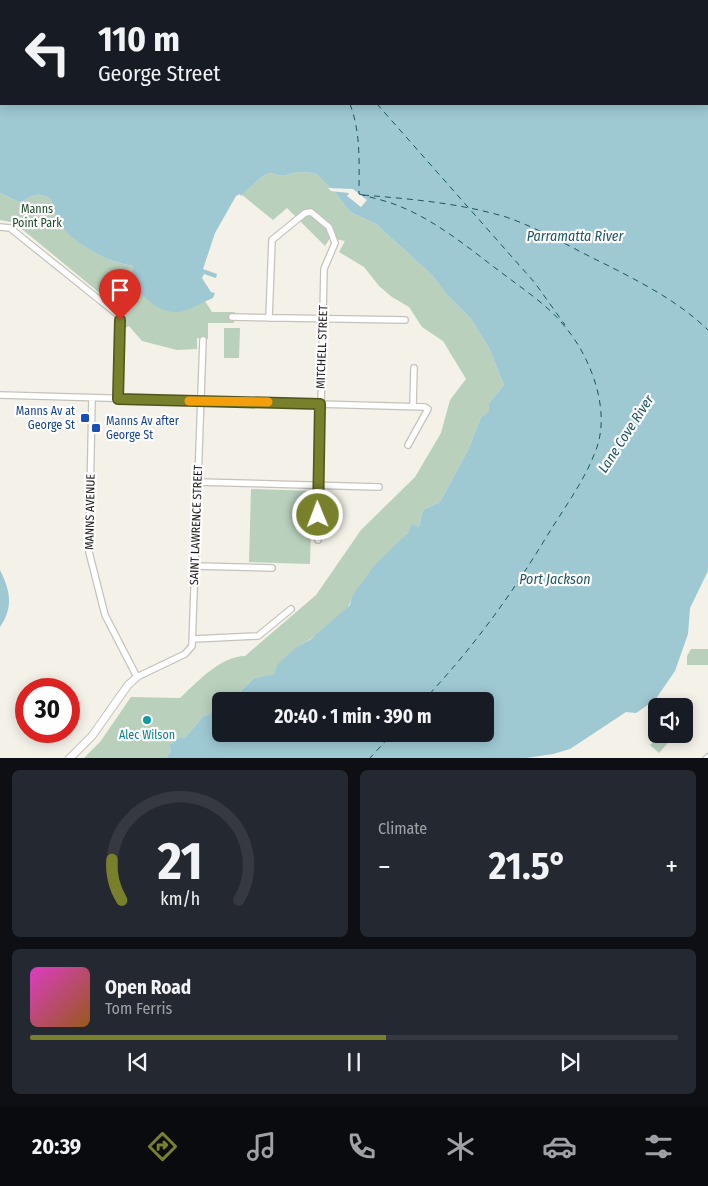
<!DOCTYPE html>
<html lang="en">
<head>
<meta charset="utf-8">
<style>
	:root { --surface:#171b24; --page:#242831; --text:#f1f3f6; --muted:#9ea1a6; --line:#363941; --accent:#79802b }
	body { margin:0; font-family:"Fira Sans Condensed",sans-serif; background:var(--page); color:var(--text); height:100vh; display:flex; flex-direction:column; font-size:19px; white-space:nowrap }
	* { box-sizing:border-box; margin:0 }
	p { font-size:16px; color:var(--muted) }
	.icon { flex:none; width:28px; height:28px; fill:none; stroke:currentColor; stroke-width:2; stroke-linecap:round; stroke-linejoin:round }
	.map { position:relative; height:758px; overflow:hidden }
	.sheet { display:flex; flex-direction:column; gap:12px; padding:12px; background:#0d0f14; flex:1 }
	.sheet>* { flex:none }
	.banner { position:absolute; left:0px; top:0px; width:709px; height:105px; box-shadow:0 2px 12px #0003; background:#171b24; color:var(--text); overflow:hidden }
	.controls { position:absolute; left:648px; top:698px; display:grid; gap:10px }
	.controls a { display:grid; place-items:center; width:45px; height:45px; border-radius:8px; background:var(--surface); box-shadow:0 2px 12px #0003; font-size:25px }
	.speed { position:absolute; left:15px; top:678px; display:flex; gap:10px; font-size:25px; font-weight:700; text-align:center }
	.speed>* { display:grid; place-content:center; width:65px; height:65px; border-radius:50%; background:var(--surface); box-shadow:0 2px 12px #0003; line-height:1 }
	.speed .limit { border:8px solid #d22; background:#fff; color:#111 }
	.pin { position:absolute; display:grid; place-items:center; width:42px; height:42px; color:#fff; margin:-51px -21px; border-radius:50% 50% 50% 0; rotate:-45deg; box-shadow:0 0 5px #0007 }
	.pin .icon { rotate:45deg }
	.me { position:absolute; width:55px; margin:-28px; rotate:359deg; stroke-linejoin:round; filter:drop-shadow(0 0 4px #0008) }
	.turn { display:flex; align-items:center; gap:18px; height:105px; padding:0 15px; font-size:22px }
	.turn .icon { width:65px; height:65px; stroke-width:2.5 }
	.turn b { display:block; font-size:35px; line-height:42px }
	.big { font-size:38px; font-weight:700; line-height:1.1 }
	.sheet .tile { flex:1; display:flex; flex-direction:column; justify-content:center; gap:8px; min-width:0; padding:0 18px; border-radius:8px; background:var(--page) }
	.sheet .dial { align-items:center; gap:0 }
	.dial svg { height:130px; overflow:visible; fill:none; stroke:var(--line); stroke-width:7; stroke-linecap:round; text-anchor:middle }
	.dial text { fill:var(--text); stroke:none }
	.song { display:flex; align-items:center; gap:15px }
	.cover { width:60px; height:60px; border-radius:8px; background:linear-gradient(135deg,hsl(310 70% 55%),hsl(30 70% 35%)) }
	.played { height:5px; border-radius:2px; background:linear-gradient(90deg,var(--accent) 55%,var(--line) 55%) }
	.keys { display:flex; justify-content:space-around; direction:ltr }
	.heat { display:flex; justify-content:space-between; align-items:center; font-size:28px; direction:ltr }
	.sheet .tiles { flex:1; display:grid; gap:12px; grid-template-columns:1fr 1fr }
	.tile:last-child { grid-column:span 2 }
	.trip { position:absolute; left:212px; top:692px; width:282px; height:50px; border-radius:8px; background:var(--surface); box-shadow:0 2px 12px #0003; font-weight:700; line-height:50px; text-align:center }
	.tabs { display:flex; height:80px; justify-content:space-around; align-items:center; background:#090b0e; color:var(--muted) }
	.tabs .icon { width:35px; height:35px }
	.tabs .active { color:var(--accent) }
	.tabs b { font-size:22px; color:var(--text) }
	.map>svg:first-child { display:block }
	.green { fill:#b9d0bd }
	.water { fill:#9ec8d2; fill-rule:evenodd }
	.pier { fill:#f4f1e8 }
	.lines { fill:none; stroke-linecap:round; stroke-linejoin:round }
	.ferry { stroke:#1b5561; stroke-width:1; stroke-dasharray:6 5; stroke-linecap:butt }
	.minor-casing { stroke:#c5c2b9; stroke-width:8 }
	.tertiary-casing { stroke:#c5c2b9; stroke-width:9 }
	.minor { stroke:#fff; stroke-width:5.5 }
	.tertiary { stroke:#fff; stroke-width:7 }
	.route-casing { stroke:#4f531c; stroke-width:12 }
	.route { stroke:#79802b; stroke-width:9 }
	.slow { stroke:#f59e0b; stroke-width:9 }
	.transit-dot { fill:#1a4fb4; stroke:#fff; stroke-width:2 }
	.culture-dot { fill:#0f9aa8; stroke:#fff; stroke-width:2 }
	.labels { text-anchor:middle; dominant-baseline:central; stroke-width:4.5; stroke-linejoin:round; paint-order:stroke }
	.park-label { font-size:12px; fill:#1c4a28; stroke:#fff }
	.street-label { font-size:12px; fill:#1a1916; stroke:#fff }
	.transit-label { font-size:12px; fill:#164399; stroke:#fff; text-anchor:end }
	.culture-label { font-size:12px; fill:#0d838f; stroke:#fff }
	.water-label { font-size:14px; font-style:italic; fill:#1b5561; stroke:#fff }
</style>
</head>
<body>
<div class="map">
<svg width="708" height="759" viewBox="0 0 708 759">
	<rect width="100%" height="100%" fill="#f4f1e8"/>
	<!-- green -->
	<path class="green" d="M297 172 315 173 334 191 350 212 376 224 431 274 449 297 471 319 489 348 504 385 489 403V411L481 417 468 450 440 502 423 510 419 527 412 525 408 533 352 596C346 630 287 641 275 674L254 678 233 699H224L210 714 203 716 185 738 169 746 171 751 166 758 83 759 100 742 131 697 180 698C197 682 221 656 245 656L316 595 361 530 415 477 441 433 450 400 466 379 443 341 422 327 409 307 392 297 379 286 364 267 339 252 345 241 330 238 325 246 287 208 273 220 242 195 260 178 269 173 283 176Z
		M0 193 19 202C27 201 32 193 41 195 59 198 54 217 63 228 81 247 107 262 133 266L130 283 182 311 205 301 212 312H235L234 323H208V339L197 338V349L177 350 142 341 129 326 124 328V313L23 230 11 222 0 220Z
		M224 328H240L239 358H224Z
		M251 489 312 491 310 564 249 562Z
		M691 649H708V665H687V656Z
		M661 734 675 735 659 753 650 745Z"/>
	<!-- water -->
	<path class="water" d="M0 0H708V571L690 608 688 634 675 671 655 700 636 713 626 712 570 749 553 754 526 758H166L171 751 169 746 179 738H185L203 716 210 714 221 701V734H486V701H221L224 698 233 699 254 678 274 674 278 664 294 649 311 639 350 605 352 596 374 566 408 533 412 524 419 527 423 510 440 502 468 450 481 417 489 411V403L504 385 489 348 471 319 449 297 431 274 376 224 350 212 334 191 315 173 297 172 283 176 269 173 260 178 241 196 240 194 236 196 215 233 203 269 217 274 216 278 204 274 202 278 211 292 215 293 213 298C203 302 193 308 183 311 161 317 144 296 130 283L133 266C107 262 78 246 60 225 52 214 59 198 41 195 32 193 27 201 19 202L0 193ZM1 1H708V104H1Z
		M0 570C10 590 14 607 0 627Z"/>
	<!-- pier -->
	<path class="pier" d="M328 188 353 189 367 200 361 207 347 196 349 193 331 191Z"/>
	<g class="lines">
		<!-- ferry -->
		<path class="ferry" d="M137 0 142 1
			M350 104C361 133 359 163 359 194
			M377 104 535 283 565 325
			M359 194C373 198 387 201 399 206 439 222 472 251 506 276 527 292 550 307 566 328 591 358 610 409 597 447 586 479 564 508 547 536 510 597 472 649 423 701
			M363 195C411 199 459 203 506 217 541 229 575 250 609 266 644 284 679 302 708 330
			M369 759 392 734"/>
		<!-- minor casing -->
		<g class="minor-casing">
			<path id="minor" d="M0 227 10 228 117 314 120 320 118 399
				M232 317 405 320
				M269 318 272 240 305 213 311 212 329 227 335 243 324 269 318 540
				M0 395 425 407 428 409 408 445
				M92 398 89 552 105 615 137 677 185 654 192 646 203 340
				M413 406 414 368
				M197 482 379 487
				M195 566 272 568
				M193 639 258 636 291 609
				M706 759 708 757"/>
		</g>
		<!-- tertiary casing -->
		<g class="tertiary-casing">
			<path id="tertiary" d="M69 759 92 736 128 685 137 677"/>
		</g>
		<!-- minor -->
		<use href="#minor" class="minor"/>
		<!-- tertiary -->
		<use href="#tertiary" class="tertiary"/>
	</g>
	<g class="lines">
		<!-- route casing -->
		<g class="route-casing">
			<path id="route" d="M120 320 118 399 320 404 318 515"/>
		</g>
		<!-- route -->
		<use href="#route" class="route"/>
		<!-- slow -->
		<path class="slow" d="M189 401 268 402"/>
	</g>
	<!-- markers -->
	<g class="transit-dot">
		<rect x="80" y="413" width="10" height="10" rx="2.5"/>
		<rect x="91" y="423" width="10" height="10" rx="2.5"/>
	</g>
	<circle class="culture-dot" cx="147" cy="720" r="5"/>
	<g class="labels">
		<!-- park labels -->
		<g class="park-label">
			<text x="37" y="209">Manns<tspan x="37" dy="14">Point Park</tspan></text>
		</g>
		<!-- street labels -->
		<g class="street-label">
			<text transform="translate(322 347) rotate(-88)">MITCHELL STREET</text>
			<text transform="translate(90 512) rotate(-89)">MANNS AVENUE</text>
			<text transform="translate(196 525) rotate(-88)">SAINT LAWRENCE STREET</text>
		</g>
		<!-- transit labels -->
		<g class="transit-label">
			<text x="75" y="411">Manns Av at<tspan x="75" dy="14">George St</tspan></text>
			<text x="106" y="421" text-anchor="start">Manns Av after<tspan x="106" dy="14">George St</tspan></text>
		</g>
		<!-- culture labels -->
		<g class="culture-label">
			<text x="147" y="735">Alec Wilson</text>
		</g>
		<!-- water labels -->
		<g class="water-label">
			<text x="575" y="236">Parramatta River</text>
			<text transform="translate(626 434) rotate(-57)">Lane Cove River</text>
			<text x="555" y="579">Port Jackson</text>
		</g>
	</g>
</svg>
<div class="controls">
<a><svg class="icon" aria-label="sound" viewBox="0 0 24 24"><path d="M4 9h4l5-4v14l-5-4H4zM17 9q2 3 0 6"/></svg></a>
</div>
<div class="speed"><div class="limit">30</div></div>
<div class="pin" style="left:120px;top:320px;background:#d93025"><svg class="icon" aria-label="arrive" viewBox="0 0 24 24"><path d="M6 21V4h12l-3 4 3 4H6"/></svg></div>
<svg class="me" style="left:318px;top:515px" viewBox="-20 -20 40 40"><circle r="17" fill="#79802b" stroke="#fff" stroke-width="3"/><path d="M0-11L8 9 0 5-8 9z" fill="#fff"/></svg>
<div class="trip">20:40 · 1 min · 390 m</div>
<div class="banner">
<div class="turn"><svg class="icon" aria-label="left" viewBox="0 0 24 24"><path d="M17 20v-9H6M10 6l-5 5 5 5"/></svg><div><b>110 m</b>George Street</div></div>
</div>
</div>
<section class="sheet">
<div class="tiles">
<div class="tile dial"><svg viewBox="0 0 100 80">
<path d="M14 69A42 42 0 1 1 86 69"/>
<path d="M14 69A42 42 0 0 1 8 44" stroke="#79802b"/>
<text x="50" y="56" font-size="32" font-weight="700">21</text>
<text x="50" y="72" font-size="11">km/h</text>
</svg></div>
<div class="tile"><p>Climate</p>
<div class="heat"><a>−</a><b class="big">21.5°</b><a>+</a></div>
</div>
<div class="tile">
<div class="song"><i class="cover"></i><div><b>Open Road</b><p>Tom Ferris</p></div></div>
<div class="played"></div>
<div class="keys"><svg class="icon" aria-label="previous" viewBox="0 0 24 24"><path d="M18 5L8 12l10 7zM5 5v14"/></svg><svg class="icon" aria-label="pause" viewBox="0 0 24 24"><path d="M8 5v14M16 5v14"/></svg><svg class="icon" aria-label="next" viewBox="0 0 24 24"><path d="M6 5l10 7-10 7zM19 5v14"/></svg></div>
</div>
</div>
</section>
<nav class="tabs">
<b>20:39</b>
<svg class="icon active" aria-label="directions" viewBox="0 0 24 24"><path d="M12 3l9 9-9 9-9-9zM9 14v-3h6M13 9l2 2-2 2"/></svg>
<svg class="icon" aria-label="music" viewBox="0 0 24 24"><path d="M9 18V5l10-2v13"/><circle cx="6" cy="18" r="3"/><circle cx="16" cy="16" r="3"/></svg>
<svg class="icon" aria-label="phone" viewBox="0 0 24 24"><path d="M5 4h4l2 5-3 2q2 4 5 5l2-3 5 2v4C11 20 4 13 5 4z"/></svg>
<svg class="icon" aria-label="climate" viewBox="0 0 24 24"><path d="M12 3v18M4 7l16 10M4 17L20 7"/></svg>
<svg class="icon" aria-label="car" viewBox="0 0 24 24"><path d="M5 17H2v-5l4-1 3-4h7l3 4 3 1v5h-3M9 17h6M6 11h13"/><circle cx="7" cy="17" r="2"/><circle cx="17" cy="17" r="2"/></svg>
<svg class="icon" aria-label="filters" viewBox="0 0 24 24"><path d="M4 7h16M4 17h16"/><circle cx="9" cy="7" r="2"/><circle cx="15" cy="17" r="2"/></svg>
</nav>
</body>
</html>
